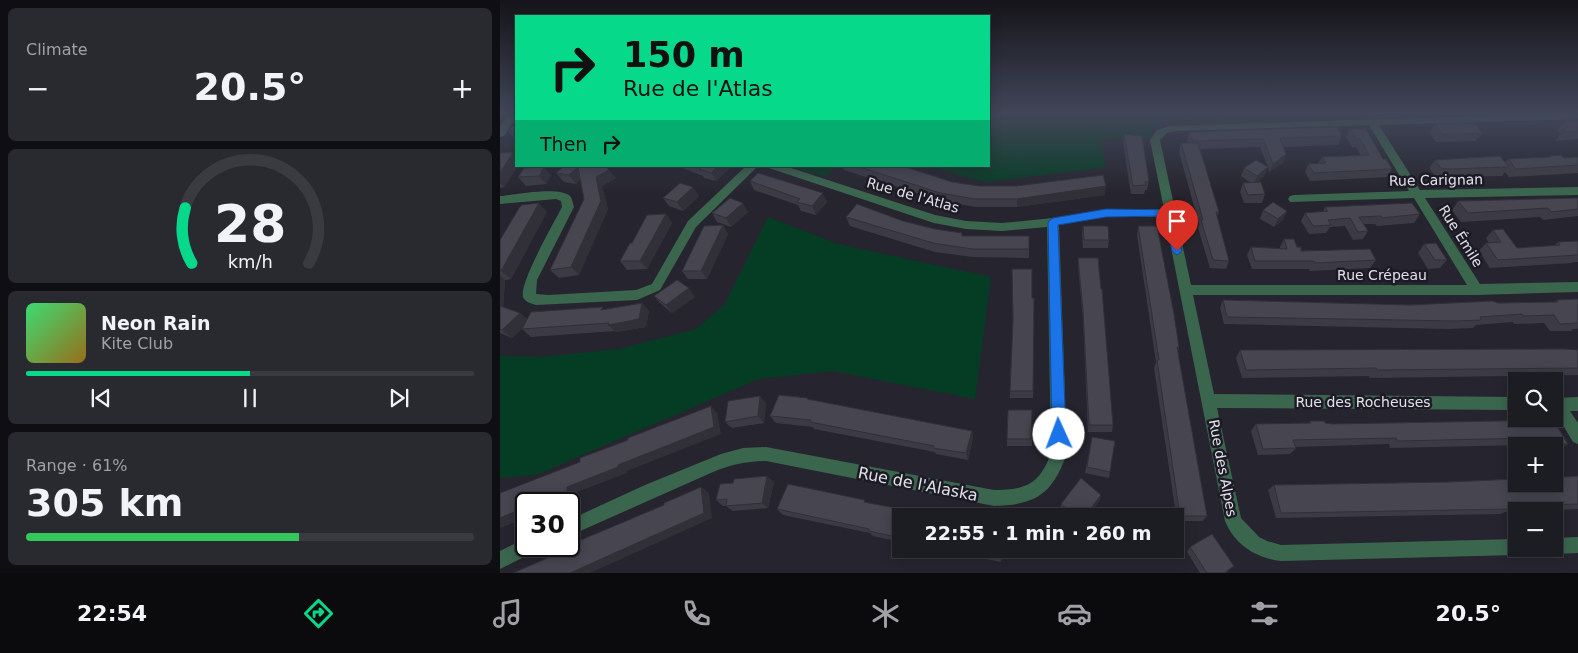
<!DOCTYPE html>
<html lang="en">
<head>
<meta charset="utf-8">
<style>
	:root { --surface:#1c1c23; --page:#292930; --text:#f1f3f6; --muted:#a0a1a6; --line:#3a3a41; --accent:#07d98b }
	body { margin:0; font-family:"DejaVu Sans",sans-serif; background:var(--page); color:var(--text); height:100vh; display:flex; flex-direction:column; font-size:19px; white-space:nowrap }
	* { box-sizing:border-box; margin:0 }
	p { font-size:16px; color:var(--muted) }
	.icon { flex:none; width:28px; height:28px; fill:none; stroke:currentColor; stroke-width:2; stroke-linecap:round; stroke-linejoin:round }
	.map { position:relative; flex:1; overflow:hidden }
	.sheet { display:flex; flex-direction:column; gap:8px; padding:8px; background:#0f0f13; width:500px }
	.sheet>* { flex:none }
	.guide { position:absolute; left:15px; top:15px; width:475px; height:152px; border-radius:0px; box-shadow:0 2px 12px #0003,0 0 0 1px var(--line); background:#07d98b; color:#111; overflow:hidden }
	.buttons { position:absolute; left:1008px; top:372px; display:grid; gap:10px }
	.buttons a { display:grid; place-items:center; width:55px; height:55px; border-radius:0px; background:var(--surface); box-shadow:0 2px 12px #0003,0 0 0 1px var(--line); font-size:25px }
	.speed { position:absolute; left:15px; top:492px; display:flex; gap:10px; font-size:25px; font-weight:700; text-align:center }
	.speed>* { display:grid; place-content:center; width:65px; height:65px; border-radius:50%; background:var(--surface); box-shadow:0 2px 12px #0003,0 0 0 1px var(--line); line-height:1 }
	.speed .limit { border:2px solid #111; border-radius:8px; background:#fff; color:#111 }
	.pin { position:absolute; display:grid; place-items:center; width:42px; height:42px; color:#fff; margin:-51px -21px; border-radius:50% 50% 50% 0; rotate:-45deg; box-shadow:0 0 5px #0007 }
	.pin .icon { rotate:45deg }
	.me { position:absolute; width:55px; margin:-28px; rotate:358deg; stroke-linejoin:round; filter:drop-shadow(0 0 4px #0008) }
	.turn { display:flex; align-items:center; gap:18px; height:105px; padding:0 25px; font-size:22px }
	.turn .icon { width:65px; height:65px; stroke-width:2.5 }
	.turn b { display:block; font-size:35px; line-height:42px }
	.then { display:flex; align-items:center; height:48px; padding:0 25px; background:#0003; gap:10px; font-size:19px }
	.big { font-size:38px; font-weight:600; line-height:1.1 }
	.sheet .card { flex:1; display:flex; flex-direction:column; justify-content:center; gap:8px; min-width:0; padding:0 18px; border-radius:8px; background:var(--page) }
	.sheet .dial { align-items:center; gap:0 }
	.dial svg { height:130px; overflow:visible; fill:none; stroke:var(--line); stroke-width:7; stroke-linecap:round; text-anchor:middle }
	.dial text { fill:var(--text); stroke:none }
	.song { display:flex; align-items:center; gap:15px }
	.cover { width:60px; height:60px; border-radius:8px; background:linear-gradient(135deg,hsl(140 70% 55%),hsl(40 70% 35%)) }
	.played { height:5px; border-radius:2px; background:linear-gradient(90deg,var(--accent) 50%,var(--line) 50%) }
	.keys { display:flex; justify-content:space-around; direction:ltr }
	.heat { display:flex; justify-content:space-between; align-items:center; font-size:28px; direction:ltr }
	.charge { height:8px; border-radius:4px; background:linear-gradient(90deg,#34c759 61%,var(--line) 0) }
	.trip { position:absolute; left:392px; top:508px; width:292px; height:50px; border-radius:0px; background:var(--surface); box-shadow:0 2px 12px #0003,0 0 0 1px var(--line); font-weight:600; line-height:50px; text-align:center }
	.tabs { display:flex; height:80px; justify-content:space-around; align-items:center; background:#0b0b0e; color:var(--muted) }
	.tabs .icon { width:35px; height:35px }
	.tabs .selected { color:var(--accent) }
	.tabs b { font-size:22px; color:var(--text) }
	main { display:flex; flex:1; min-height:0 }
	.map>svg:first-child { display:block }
	.green { fill:#053c24 }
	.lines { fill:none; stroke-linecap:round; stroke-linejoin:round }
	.minor { fill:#3b664e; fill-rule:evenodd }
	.wall { fill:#3c3b45 }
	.shaded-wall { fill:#313038 }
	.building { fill:#464550; stroke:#313038 }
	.route { fill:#1a73e8; stroke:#114b97 }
	.labels { text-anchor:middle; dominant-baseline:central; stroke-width:5; stroke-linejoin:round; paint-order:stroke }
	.street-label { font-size:14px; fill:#e1e1e8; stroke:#1c1b25 }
	.near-street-label { font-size:16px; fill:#e1e1e8; stroke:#1c1b25 }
</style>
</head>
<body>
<main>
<section class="sheet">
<div class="card"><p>Climate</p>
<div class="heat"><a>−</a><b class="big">20.5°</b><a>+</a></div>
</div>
<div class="card dial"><svg viewBox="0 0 100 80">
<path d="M14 69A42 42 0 1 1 86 69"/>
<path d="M14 69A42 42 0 0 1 10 35" stroke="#07d98b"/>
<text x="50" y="56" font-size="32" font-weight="700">28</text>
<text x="50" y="72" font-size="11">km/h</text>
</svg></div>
<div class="card">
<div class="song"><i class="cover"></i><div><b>Neon Rain</b><p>Kite Club</p></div></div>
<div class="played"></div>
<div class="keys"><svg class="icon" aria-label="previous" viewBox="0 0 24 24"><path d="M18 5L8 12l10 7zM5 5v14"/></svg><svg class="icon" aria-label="pause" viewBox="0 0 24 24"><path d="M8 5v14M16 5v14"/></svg><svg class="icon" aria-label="next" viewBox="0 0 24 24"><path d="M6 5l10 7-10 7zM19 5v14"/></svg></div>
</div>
<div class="card"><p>Range · 61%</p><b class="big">305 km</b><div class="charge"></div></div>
</section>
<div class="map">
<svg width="1078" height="573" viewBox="0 0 1078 573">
	<rect width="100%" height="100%" fill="#26252f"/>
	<!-- green -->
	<path class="green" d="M489 113H816L818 116 670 120 654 128 649 138 601 139 606 167 485 182 428 166H489Z
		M290 166H336L325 177Z
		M268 217 338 244 491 277 475 399 333 371 258 379 36 475 0 478V356L41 357 119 349 196 329 225 304Z"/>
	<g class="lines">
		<!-- minor -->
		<path class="minor" d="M1078 113V119L879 125 920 190 1078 187V195L925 198 980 284 1078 282V292L977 295H693L714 394 1016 397V410L717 408 741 518 759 537 767 541 781 545 1016 539V549H1024L1022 553 1016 555 781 561C756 558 735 545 725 521L665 217H606L559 225 567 453C553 493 537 505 494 506L266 461C247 461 230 465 213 472L69 536V520L145 485 221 454 243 448 266 447 494 490C526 490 540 484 551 453L547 227 502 231 466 229 434 223 269 168 268 166H285L435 215 466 221 502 223 553 218 606 209H664L650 140 657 130 669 126ZM869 125 909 191 794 195 790 196 788 199 790 202 914 198 967 285H691L660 140 667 133 676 131Z
			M9 117H16V123H12L4 136 0 137V126L6 118Z
			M246 166H258L196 227 160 290 137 300 36 305C32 304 25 302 23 297 19 283 54 223 62 207L61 201 56 199 0 204V196C15 195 58 186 70 196 72 198 73 204 74 207L37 280 36 294 48 295 136 290 152 284 188 221Z
			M1078 397V411H1070L1078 423V444L1073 442 1054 410V398Z
			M1078 537V553L1054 554 1048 552 1047 549H1054V538Z
			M26 538V546H36L34 552 0 569V551Z"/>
	</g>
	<!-- wall -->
	<path class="wall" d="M1065 121H1078V139L1055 141 1061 134 1057 130Z
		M16 122V140L8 131Z
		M935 124 982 133 976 141 936 142 929 133Z
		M850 129 883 159 892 169 887 177 810 181 805 172 808 164 818 163 822 157 861 156 856 147H852L846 137Z
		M689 132 842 136 838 145 783 147V163L769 172 768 167 764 176 756 182 765 194 762 203H744L740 192 743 183H751L741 176 744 168 768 167 760 147 700 149 719 212 717 216 729 261 726 269 710 268 698 228 699 224 679 152 681 143H688L687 140Z
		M624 134 649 181 647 190H645L644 194H631L623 143Z
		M0 153 5 187 0 188Z
		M1050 156 1064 158 1078 157V173L1009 177 1005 172 1002 176 942 177 935 176 929 168 935 160 1005 162 1008 159 1048 157Z
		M177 166H227L229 169 216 181 204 178 203 176Z
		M342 166H402L452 182 479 186 605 195 517 207H476L442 201 344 170Z
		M24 168 51 175 46 184 26 186 18 177Z
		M56 173 116 178 102 186 108 209 79 275 59 278 50 270 84 199 80 179 76 184 64 182Z
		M250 181 327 202 316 215 301 211 298 205 254 190Z
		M199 196 183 211 169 206 163 198Z
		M1078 198V216L1043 220 1040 217 961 222 952 210 958 201Z
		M825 207 920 214 914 223 877 226 875 224H864L868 231 863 239 853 240 845 226 830 227 826 233 809 234 801 221 805 213 823 212Z
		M763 210 787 211 783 220 774 227 760 219Z
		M47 212 11 279 5 280 3 308 20 313 27 319 105 310 149 311 146 327 116 332 115 331 31 337 22 329V328L12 338 0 333V240Z
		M248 212 231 227 217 222 212 213Z
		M166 214 172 223 147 269 127 270 120 261 132 243Z
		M346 217 403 221 463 236H529V258L473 257 435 252 350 226Z
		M223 225 228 234 207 279H188L182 271Z
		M583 226 609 240 608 248H583L582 235Z
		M638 226 679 347 678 352 707 516 703 521H677L654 368 656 362 637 235Z
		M993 230 1017 248 1054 246 1058 242 1078 241V262H1073L1072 263 990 268 979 251 986 243H989L986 238Z
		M784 239 801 251 876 260 870 268 810 271 809 269H752L747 255 751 247 780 248V247Z
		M924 244 947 260 940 268 928 269 918 253Z
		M578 258 613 425 612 432H588L583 319 578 266Z
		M154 296 195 297 172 313 161 304Z
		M532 298 534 306 533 398H510V391Z
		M1078 299V328L1077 329H1073L1071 331H1050L1044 323 1014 324 1013 322 976 325 973 328 948 329 724 324 720 308 723 300 910 305 1054 302 1057 300Z
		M740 350H1078V375L870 378 869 376 742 378 736 358Z
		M309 400 472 431 473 438 468 460 436 454 435 452 314 429 313 427 276 423 270 416Z
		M266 403 264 423 232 428 225 422Z
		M532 410V446H507V439Z
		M1053 420 1068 444 1056 451H1054V446H1021V445L890 448 889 444 795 447 796 448 790 454 758 455 751 431 756 424 809 423 810 421 833 424Z
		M592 437 610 472 609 478 585 473Z
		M267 476 274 482 268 508 233 511 226 506H223L216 500 233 483Z
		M1078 476V509L1005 512 1000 514 776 518 768 490 774 485 949 482Z
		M600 500 588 516H568L560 510 561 504Z
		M367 503 401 516V542L373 536 370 533 283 515 277 509Z
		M690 547 729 571 726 573H700L687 552Z
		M436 549H503L501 562Z"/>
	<!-- shaded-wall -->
	<path class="shaded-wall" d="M13 152 16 156V166H18L5 187 0 183V173Z
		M786 154 783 163 769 172 773 164Z
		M218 166H227L229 169 216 181 211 173Z
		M44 167 51 175 46 184 39 176Z
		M78 167 85 175 76 184 69 175Z
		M768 167 764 176 754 185 757 176Z
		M109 170 116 178 102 186 108 209 79 275 71 267 96 177Z
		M606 186 605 195 517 207V199Z
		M193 187 199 196 183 211 177 202Z
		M323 193 327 202 316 215 312 206Z
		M39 203 47 212 11 279 1 271Z
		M243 203 248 212 231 227 226 218Z
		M787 211 783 220 774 227 778 219Z
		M166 214 172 223 147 269 140 261Z
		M223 225 228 234 207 279 201 271Z
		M0 275 5 280 3 308 0 309Z
		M189 288 195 297 172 313 166 305Z
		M142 303 149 311 146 327 116 332 108 325Z
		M20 313 29 321 12 338 2 330Z
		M260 396 266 403 264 423 258 416Z
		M211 406 217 413 221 434 127 471V473L77 492V497L60 504H35L67 487 118 465Z
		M472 431 473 438 468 460 466 453Z
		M267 476 274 482 268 508 262 503Z
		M201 487 209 493 212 518 90 573H70Z
		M601 495 600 500 588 516H585Z
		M26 507V518L0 528V518Z
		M502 549H503L501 562 500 557Z
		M539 549H552L526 558V553Z"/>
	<!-- building -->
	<path class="building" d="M1065 121H1078V131L1062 132 1069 126Z
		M16 122V131H8Z
		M935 124H975L982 133 942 134Z
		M837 127 842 136 780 138 786 154 773 164 763 139 693 141 689 132Z
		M850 129H866L883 159H886L892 169 814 173 808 164 826 163 822 157 869 155 860 139H856Z
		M624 134 642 136 649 181 645 182 646 185 633 186Z
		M681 143H698L719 212H716L729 261 713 260 701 220H703Z
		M13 152 0 173V153Z
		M1061 155 1064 158 1078 157V165L1016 169 1008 159 1051 157 1050 156Z
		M1000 156 1009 167 948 169 941 168 935 160Z
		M756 160 768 167 757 176 744 168Z
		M64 166H80L87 167 89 166H105L109 170 96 177 101 201 71 267 50 270 84 199 78 167 69 175 56 173Z
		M196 166H218L211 173 199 169 201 168Z
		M357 166H402L452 182 479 186H516L603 175 606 186 517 199H475L440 193Z
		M44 167 39 176 18 177 24 168Z
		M258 173 323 193 312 206 297 202 300 199 250 181Z
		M761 182 765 194 748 195 743 183Z
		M180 183 193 187 177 202 163 198Z
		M230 198 243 203 226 218 212 213Z
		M1078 198V209L1051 212 1048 208 968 213 958 201Z
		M773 202 787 211 778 219 763 210Z
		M39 203 1 271H0V240L19 208 22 205Z
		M912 203 920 214 882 218 881 216 859 217 868 231 858 232 850 218 828 220 831 225 813 226 805 213 828 211 825 207Z
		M357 204 403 221 435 229 462 233V236H529V249H472L433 243 346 217Z
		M166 214 140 261H120L130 243H132L147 215Z
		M223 225 201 271H182L204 226Z
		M583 226H608L609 240H584Z
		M638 226H657L674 314 679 347H677L707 516H680L657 360H659Z
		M1003 229 1017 248 1060 245 1058 242 1078 241V255L998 260 986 243 1001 242 993 230Z
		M784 239H794L797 247H801V251L870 249 876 260 815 263 814 261H755L751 247 787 249Z
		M936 243 947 260H935L924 244Z
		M578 258H598L601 289H602L613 425H589L583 311Z
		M512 269H532V298H534L533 391H510L513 320Z
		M177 280 189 288 166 305 154 296Z
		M1078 299V323L1060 324 1054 315 1023 316 1022 314 980 317 981 320 956 321 727 317 723 300 910 305 992 301 999 303 1058 302 1057 300Z
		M142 303 139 319 108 325 109 323 22 329 31 312 103 307 101 310Z
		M0 306 20 313 2 330 0 329Z
		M1065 349 1078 350V368L877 370 876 368 746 370 740 350Z
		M279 395 308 398 307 399 472 431 466 453 433 448 434 446 310 422 311 420 270 416Z
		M260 396 258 416 225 422 228 401Z
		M211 406 214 427 118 465V467L67 487V491L35 504H26V507L0 518V493L80 462V458L128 440V438Z
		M508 410H532L531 439H507Z
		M1053 420 1068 444 1035 445 1031 438 898 441 896 438 793 440 796 448 763 449 756 424 811 423 810 421H824L825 423 833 424Z
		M592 437 615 441 610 472 587 467Z
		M267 476 262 503 226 506 227 499 216 500 220 484 233 483 234 479Z
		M1078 476V504L1010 506 1011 509 781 513 774 485 949 482 1016 479V484H1054V478Z
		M581 478 601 495 585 516H575L561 504Z
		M288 484 365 500 364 502 437 516H401V538L369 531V529L277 509Z
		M201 487 204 513 70 573H13L59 553V549L69 546V545L164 505V503Z
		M551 514 552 516H545Z
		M712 534 734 566 724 573H707L690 547Z
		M457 549H502L500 557Z
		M525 549H539L526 553Z"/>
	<!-- sky -->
	<linearGradient id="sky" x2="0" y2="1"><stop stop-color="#15141a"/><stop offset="0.59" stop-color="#414658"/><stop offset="1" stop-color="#414658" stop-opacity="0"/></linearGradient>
	<rect width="1078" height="193" fill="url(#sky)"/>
	<!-- route -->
	<path class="route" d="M606 209 672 210 682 251 677 255 672 251 664 216 606 217 558 225 566 434 564 438 559 440 554 438 552 434 548 222 553 218Z"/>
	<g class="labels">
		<!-- street labels -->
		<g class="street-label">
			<text transform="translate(936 180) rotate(-1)">Rue Carignan</text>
			<text transform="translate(413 195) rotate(16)">Rue de l'Atlas</text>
			<text transform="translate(961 236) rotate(58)">Rue Émile</text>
			<text x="882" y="275">Rue Crépeau</text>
			<text x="863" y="402">Rue des Rocheuses</text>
			<text transform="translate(723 468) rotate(79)">Rue des Alpes</text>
		</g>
		<!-- near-street labels -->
		<g class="near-street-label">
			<text transform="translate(418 484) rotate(11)">Rue de l'Alaska</text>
		</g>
	</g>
</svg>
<div class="buttons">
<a><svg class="icon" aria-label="search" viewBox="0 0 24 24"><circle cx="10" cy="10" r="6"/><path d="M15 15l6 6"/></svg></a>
<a>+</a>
<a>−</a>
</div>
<div class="speed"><div class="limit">30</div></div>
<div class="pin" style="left:677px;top:251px;background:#d93025"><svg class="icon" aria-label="arrive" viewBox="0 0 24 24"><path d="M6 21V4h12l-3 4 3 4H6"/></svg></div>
<svg class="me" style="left:559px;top:434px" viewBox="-20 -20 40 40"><circle r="19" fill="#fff"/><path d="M0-13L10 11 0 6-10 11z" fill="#1a73e8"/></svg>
<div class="trip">22:55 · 1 min · 260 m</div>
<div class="guide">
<div class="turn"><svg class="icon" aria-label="right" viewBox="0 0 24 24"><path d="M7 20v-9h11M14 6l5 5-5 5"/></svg><div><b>150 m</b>Rue de l'Atlas</div></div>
<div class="then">Then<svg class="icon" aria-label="right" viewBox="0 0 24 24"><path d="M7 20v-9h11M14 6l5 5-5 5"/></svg></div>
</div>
</div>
</main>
<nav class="tabs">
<b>22:54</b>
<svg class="icon selected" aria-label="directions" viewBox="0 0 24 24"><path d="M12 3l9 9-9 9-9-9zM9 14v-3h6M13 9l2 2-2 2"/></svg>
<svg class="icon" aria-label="music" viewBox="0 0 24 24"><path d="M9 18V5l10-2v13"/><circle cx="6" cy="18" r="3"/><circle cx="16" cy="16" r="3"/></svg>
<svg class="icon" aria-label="phone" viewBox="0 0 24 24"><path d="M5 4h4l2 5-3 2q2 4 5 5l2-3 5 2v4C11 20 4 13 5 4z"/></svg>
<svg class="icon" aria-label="climate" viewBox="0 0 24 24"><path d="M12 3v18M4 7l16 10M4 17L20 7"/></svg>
<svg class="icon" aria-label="car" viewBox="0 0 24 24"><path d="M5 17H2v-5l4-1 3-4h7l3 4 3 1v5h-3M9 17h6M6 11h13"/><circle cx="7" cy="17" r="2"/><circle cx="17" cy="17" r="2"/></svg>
<svg class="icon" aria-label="filters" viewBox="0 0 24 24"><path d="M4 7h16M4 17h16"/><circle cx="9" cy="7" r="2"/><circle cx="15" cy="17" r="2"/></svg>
<b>20.5°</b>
</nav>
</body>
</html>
